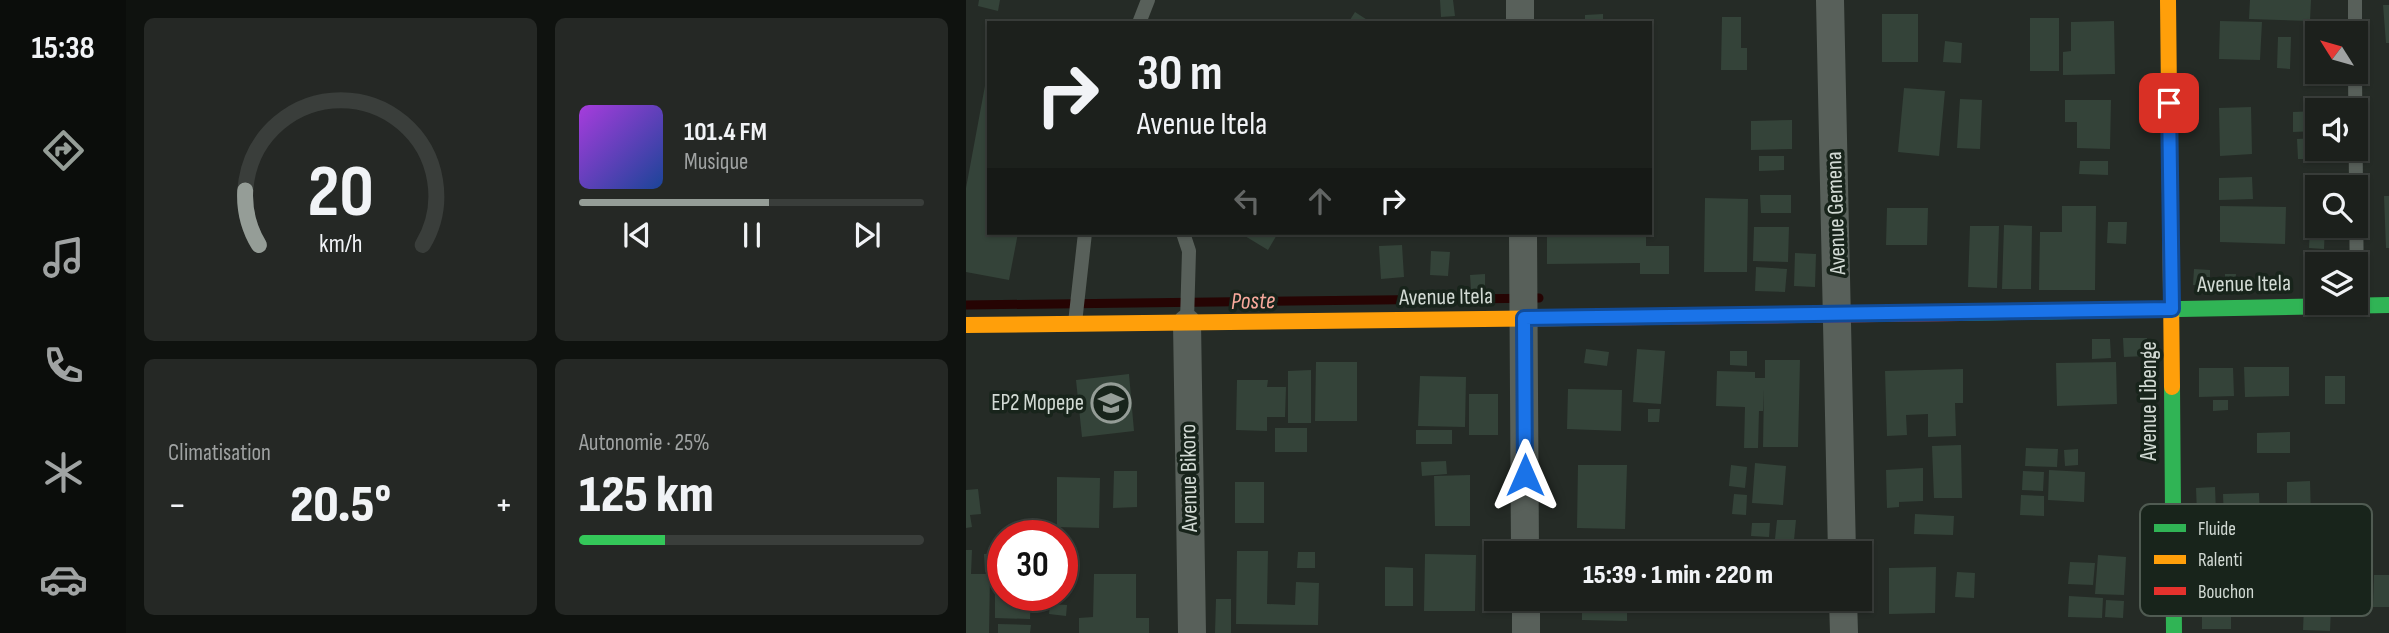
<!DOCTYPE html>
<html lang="fr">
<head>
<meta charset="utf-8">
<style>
	:root { --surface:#1c201c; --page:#252825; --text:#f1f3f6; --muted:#a0a3a3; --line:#3a3e3b; --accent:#959d97 }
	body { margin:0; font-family:"Sofia Sans Condensed",sans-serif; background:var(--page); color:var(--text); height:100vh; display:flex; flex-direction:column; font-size:26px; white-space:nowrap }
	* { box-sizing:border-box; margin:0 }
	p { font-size:23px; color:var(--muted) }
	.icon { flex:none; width:38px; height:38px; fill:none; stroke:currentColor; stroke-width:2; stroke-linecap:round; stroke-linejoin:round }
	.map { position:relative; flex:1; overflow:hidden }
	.panel { display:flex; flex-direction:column; gap:18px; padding:18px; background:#0f120f; width:840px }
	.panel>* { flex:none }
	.guide { position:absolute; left:21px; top:21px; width:665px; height:214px; border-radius:0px; box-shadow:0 2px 5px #0004,0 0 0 2px var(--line); background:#1c201c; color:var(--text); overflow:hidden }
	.needle { width:46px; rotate:307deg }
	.buttons { position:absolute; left:1339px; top:21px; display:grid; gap:14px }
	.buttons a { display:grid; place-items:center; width:63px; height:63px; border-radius:0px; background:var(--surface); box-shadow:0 2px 5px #0004,0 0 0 2px var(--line); font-size:35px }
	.speed { position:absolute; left:21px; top:520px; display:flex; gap:14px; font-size:35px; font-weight:700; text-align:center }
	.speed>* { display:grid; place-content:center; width:91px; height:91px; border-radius:50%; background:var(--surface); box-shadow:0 2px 5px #0004,0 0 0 2px var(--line); line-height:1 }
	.speed .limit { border:10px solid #d22; background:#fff; color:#111 }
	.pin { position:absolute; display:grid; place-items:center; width:60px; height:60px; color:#fff; margin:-30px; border-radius:14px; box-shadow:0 4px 10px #0006 }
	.me { position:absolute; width:77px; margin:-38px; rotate:0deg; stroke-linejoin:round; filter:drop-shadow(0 0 5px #0008) }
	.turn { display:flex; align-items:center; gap:24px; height:147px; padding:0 35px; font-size:32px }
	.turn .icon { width:91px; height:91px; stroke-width:2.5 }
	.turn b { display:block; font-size:49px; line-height:60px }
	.lanes { display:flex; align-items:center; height:66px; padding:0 35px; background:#0003; justify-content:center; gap:35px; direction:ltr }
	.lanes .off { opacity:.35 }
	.big { font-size:52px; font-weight:800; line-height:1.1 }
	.panel .tile { flex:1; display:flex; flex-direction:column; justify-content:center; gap:10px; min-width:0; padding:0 24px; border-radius:10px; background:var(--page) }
	.panel .dial { align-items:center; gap:0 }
	.dial svg { height:182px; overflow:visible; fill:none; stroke:var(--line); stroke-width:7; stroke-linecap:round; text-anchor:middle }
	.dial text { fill:var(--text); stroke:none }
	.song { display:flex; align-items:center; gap:21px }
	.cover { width:84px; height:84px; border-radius:10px; background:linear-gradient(135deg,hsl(280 70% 55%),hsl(220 70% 35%)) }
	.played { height:7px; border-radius:4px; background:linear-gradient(90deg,var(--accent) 55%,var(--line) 55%) }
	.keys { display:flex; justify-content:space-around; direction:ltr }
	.heat { display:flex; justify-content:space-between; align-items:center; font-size:38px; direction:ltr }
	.charge { height:10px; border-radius:5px; background:linear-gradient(90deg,#34c759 25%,var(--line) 0) }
	.panel .tiles { flex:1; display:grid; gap:18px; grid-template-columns:repeat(2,1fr) }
	.trip { position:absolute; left:518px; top:541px; width:388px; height:70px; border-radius:0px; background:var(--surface); box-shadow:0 2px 5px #0004,0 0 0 2px var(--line); font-weight:800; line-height:70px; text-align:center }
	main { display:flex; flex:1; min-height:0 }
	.tabs { display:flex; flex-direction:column; width:126px; justify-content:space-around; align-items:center; background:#0b0d0b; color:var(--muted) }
	.tabs .icon { width:49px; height:49px }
	.tabs .selected { color:var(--accent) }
	.tabs b { font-size:32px; color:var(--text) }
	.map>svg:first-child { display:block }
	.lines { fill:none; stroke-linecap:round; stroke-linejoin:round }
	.stream { stroke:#260403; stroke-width:9 }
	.building { fill:#344339 }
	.lane { stroke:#58605a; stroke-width:14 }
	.street { stroke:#58605a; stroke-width:28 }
	.fast { stroke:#30b455; stroke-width:16 }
	.slow { stroke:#ff9f0a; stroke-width:16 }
	.jam { stroke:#e5322d; stroke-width:16 }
	.route-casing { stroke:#114b97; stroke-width:18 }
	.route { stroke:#1a73e8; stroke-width:12 }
	.labels { text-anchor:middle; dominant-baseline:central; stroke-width:7; stroke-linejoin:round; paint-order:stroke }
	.street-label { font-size:23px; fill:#d2dad4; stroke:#18241b }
	.poi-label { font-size:23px; fill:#d2dad4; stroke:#18241b; text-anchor:end }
	.water-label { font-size:24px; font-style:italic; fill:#f8a99c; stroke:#18241b }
	.key { fill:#18241b; stroke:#505b52; stroke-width:2 }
	.key-label { font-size:19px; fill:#d2dad4 }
</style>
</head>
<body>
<main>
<nav class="tabs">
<b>15:38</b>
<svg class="icon selected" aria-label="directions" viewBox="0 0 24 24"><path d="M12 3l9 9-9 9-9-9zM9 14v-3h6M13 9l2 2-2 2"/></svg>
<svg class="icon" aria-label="music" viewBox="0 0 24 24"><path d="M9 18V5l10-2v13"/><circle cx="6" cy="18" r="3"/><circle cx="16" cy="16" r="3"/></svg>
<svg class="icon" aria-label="phone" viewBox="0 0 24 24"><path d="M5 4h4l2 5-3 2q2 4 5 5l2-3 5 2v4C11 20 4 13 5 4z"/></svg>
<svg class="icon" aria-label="climate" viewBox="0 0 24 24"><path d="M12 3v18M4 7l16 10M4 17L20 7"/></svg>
<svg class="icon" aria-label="car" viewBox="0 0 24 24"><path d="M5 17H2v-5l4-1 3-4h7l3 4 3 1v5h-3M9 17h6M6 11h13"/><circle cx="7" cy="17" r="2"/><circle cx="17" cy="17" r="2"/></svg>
</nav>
<section class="panel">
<div class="tiles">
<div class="tile dial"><svg viewBox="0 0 100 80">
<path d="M14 69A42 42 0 1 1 86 69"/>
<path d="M14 69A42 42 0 0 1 8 45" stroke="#959d97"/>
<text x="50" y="56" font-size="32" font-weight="700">20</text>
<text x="50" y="72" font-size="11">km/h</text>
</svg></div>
<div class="tile">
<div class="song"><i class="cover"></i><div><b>101.4 FM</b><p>Musique</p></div></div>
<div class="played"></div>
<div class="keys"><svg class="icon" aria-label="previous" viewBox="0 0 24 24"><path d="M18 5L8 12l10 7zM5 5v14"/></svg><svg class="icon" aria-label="pause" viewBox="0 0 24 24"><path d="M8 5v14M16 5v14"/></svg><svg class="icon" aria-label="next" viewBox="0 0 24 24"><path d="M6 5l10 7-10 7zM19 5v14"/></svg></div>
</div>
<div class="tile"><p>Climatisation</p>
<div class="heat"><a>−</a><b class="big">20.5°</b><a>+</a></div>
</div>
<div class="tile"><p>Autonomie · 25%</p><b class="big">125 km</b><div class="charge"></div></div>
</div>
</section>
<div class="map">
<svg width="1423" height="633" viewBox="0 0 1423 633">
	<rect width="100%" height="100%" fill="#252b26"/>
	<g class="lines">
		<!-- stream -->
		<path class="stream" d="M0 305 573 298"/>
	</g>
	<!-- building -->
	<path class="building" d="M13 0H34L32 11 12 6Z
		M474 0H487L489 16 475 17Z
		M1284 0H1345L1344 21 1283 19Z
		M1417 5H1423V43H1420Z
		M389 12 406 23H382Z
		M637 14V23H619V15Z
		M916 14H952V62H916Z
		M756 17H775V48H781V70H755Z
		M1064 18H1093V71H1064Z
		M1148 21 1149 74 1097 75V52L1105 51V22Z
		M1254 21 1296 22 1294 60 1253 59Z
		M1312 37H1325L1324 69 1311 68Z
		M979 41 996 43 995 63 977 62Z
		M21 75 23 233H52L43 280 0 272V188Z
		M938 88 979 91 973 156 932 152Z
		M994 99 1016 100 1014 149 991 148Z
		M1099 100H1145L1144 149 1111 148V122H1099Z
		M1285 107 1286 154 1254 156 1253 108Z
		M1351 111V131L1327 132V112Z
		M826 120V149L785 150V121Z
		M1351 138 1354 159H1332L1331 139Z
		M793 156H818V170L793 171Z
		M1114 161H1142V175L1113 174Z
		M1286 177 1287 199 1253 200V178Z
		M794 195H825V213H795Z
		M1418 196H1423V248H1420Z
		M739 198 782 199 781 272H738Z
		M1096 206H1130L1129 290H1073L1074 232H1096Z
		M1254 206 1320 207 1319 244 1254 242Z
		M921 208H962L961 245H920Z
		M1142 222H1161L1160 244 1141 243Z
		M1344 224 1359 226 1358 249 1343 248Z
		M1038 225 1066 226 1065 289H1036Z
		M1004 226H1033L1031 288 1002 287Z
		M788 227H823L822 262 787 261Z
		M274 233H312L302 250Z
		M581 233H680V246H703V274H674V263L581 264Z
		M436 245 438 277 415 279 413 246Z
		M465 251 484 252 482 276 464 275Z
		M829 253 850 254 849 287 828 286Z
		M790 267 821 269 819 292 789 291Z
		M1228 269 1244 270V285H1227Z
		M519 274V289L505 290 504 275Z
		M1259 274H1270L1269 285H1259Z
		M1157 338H1181L1180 356 1158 357Z
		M1126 339H1144L1145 358 1126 359Z
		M620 349 643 352 641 366 618 363Z
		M671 349 699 351 695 404 667 402Z
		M764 351H781V366L764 365Z
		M799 360H834L832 447H797L798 389 797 411H793L792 448H778L779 407 750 406 751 371 789 372V378H799Z
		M350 362H391V421H349Z
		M1150 362 1151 404 1091 406 1090 363Z
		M1278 367H1323V396L1279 397Z
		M1233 368H1267L1268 396 1233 397Z
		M997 369V403H989L990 436 962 437V414L940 415 941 435 921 436 919 371Z
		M345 370V423H322V371Z
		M163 374 168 431 116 437 110 380Z
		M454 376 500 377 499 427 452 426Z
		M1359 376H1379V404H1359Z
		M271 380H302L301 387H320L319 417H301V431L270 430Z
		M602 389 656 390 655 431 601 429Z
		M503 394H532V435H503Z
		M1247 400H1262V410L1247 411Z
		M682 409H694L693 422H682Z
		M309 428H341V452H309Z
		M450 430H486V444H450Z
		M1324 432V453H1291V433Z
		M995 445 996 498H968L966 446Z
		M1060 448 1092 449 1091 467 1059 466Z
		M1112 449V465L1099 466 1098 450Z
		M480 461 481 474 456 476 455 462Z
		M789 463 820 466 817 505 786 503Z
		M612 465H661L659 529 611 528Z
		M765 465 781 467 779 488 763 486Z
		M957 468V501L933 502V507L921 508 920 470Z
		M1083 470 1119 472 1118 502 1082 500Z
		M148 471H171V507L147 508Z
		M1057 471 1078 472 1077 491 1056 490Z
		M504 475V526H469L468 476Z
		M91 477 134 478 133 528 91 527Z
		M1344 481 1345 519 1321 520V482Z
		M269 482H298V523H269Z
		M1249 487 1250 512 1231 513 1230 488Z
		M12 489 15 514 4 515 6 527 0 528V490Z
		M1293 493 1294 519 1258 520 1257 494Z
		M768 494 781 495 780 515 766 514Z
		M1055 495 1078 496V516L1054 515Z
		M949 514 988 516 987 535 948 534Z
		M811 520H830L828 540 809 539Z
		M786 523H804L803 537 785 536Z
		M782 549H799V553H782Z
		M0 550H6L5 574H24L23 633H0Z
		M271 551H302L301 604 329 605 330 582 353 583 352 625 270 624Z
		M332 552H349V568H331Z
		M18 554H37V572H19Z
		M459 554 510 555 509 611H458Z
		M1132 555 1160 557 1158 595 1129 594Z
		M1104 562 1129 563 1127 585 1102 584Z
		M419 567 447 568V606H419Z
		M970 567 969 613 923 614V568Z
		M991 572 1009 573 1008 598 989 597Z
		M128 574H170V618H183V633H113V618L127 617Z
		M1408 575H1423V607H1407Z
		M1339 583 1366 585 1364 631 1337 630Z
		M29 585H37V595H65L64 619 29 618Z
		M1103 596 1137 598 1136 618 1102 617Z
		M616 598H661V621L616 620Z
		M250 599H265V633H249Z
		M1140 600 1158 601 1157 618 1139 617Z
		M84 604 101 605 100 616 83 614Z
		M1236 612H1265V629H1236Z
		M32 624 65 625 64 633H32Z"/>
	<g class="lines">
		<!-- lane -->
		<path class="lane" d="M1389 0V33
			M173 23 182 0
			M1389 72 1391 305
			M217 233 223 251 221 321
			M109 323 119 233"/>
		<!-- street -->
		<path class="street" d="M554 0V23
			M864 0 876 553
			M557 233 559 553
			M221 323 226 633
			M560 598V633
			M877 598 878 633"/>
		<!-- fast -->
		<path class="fast" d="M994 313 1423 305
			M1206 387 1208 633"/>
		<!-- slow -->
		<path class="slow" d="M1202 0 1206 387
			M0 325 605 318"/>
		<!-- jam -->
		<path class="jam" d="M605 318 994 313"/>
	</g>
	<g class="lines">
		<!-- route casing -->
		<g class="route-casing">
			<path id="route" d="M559 475 558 318 1206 309 1203 103"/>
		</g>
		<!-- route -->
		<use href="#route" class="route"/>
	</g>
	<!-- icons -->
	<defs>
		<g id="school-ring" transform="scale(2.0125)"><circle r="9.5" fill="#18241b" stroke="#959d97" stroke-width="1.5"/><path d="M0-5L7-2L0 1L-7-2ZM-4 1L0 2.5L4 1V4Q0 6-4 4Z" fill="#959d97"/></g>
	</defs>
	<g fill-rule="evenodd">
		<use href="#school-ring" x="145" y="403"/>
	</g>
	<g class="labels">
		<!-- street labels -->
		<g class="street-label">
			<text transform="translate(870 213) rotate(-92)">Avenue Gemena</text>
			<text transform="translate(1278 284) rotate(-1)">Avenue Itela</text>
			<text transform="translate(480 297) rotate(-1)">Avenue Itela</text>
			<text transform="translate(1183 401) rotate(-90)">Avenue Libenge</text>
			<text transform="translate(223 478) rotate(-91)">Avenue Bikoro</text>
		</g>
		<!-- poi labels -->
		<g class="poi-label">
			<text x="118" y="403">EP2 Mopepe</text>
		</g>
		<!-- water labels -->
		<g class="water-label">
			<text transform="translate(287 301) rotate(-1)">Poste</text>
		</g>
	</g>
	<!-- legend -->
	<rect x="1174" y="504" width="232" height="112" rx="10" class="key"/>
	<rect x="1188" y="524" width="32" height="8" fill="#30b455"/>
	<rect x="1188" y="555" width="32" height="9" fill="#ff9f0a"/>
	<rect x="1188" y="587" width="32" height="8" fill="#e5322d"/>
	<g class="key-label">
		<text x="1232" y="535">Fluide</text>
		<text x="1232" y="566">Ralenti</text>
		<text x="1232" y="598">Bouchon</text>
	</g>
</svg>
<div class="buttons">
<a><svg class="needle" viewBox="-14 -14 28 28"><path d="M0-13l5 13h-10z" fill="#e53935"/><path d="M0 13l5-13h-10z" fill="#a0a3a3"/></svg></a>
<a><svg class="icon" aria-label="sound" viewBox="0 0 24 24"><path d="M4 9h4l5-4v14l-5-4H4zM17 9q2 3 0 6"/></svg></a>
<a><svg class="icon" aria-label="search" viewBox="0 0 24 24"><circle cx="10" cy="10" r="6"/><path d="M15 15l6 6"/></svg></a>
<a><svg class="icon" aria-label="layers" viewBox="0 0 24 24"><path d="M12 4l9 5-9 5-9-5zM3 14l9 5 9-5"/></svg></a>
</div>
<div class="speed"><div class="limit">30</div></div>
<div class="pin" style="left:1203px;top:103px;background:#d93025"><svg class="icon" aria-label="arrive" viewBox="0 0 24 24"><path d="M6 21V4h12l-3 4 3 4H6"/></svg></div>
<svg class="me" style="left:559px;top:475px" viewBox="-20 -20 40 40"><path d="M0-17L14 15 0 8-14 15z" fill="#1a73e8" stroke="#fff" stroke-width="4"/></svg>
<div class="trip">15:39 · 1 min · 220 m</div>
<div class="guide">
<div class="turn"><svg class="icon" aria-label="right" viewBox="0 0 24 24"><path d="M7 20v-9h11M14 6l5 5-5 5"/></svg><div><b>30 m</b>Avenue Itela</div></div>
<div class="lanes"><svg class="icon off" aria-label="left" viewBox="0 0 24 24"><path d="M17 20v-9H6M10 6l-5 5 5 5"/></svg><svg class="icon off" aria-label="ahead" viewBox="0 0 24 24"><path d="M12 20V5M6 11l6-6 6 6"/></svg><svg class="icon" aria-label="right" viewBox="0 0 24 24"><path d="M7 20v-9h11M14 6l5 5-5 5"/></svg></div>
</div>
</div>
</main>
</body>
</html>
